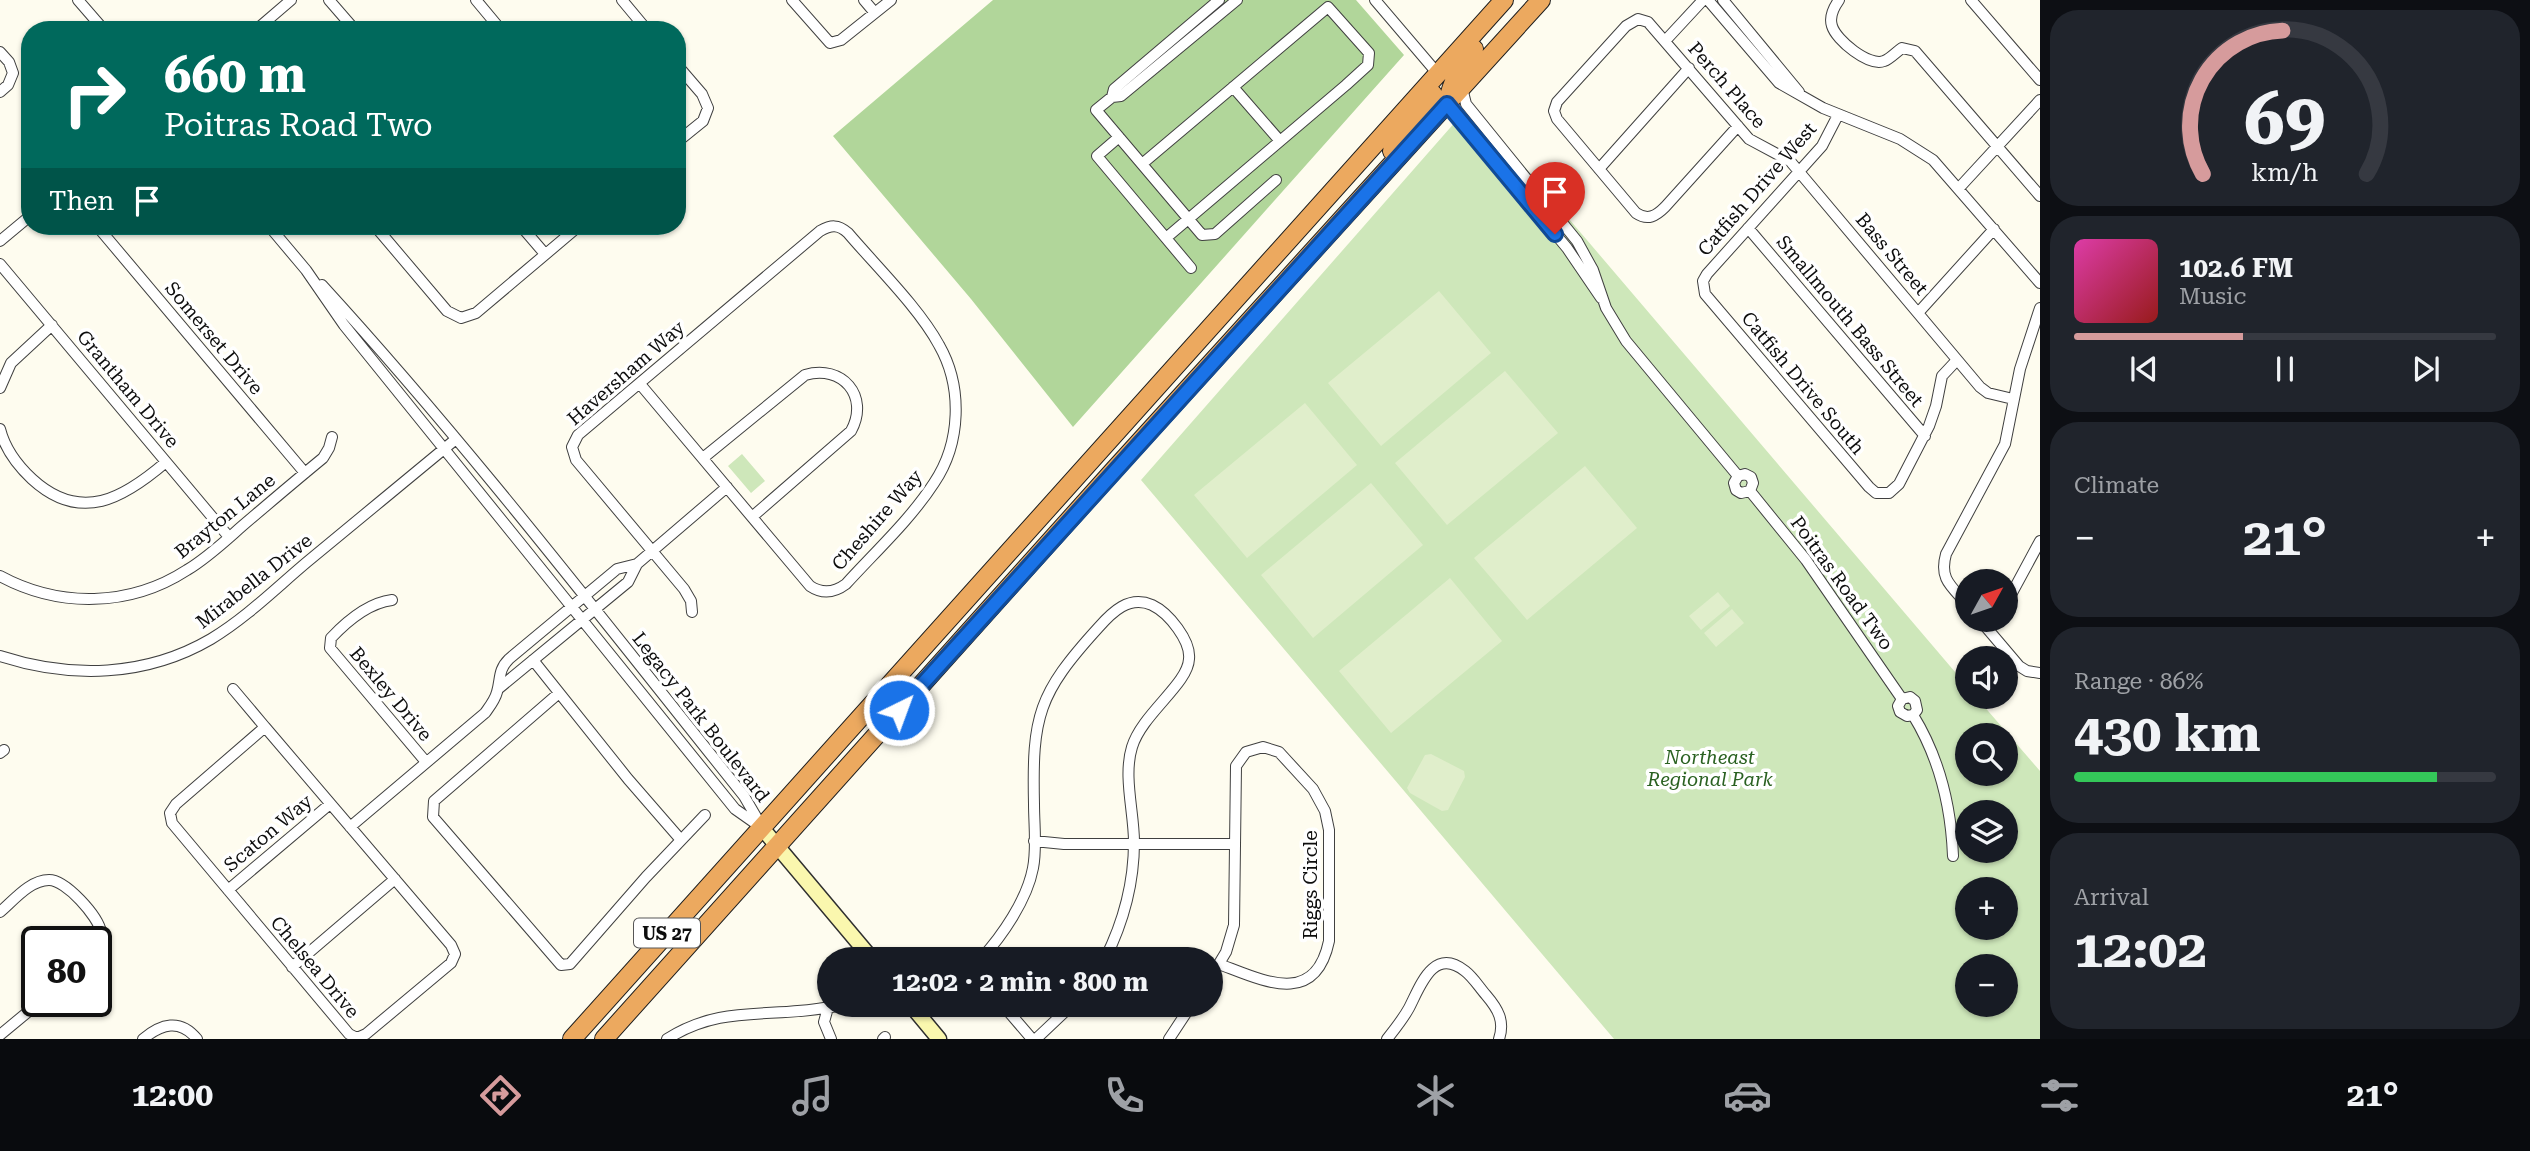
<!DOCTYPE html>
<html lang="en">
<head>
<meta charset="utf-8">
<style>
	:root { --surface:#171b24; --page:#20242c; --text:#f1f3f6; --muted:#9ea1a6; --line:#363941; --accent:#d69b9c }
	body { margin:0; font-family:"Roboto Serif",serif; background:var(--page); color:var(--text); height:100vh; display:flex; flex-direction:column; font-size:26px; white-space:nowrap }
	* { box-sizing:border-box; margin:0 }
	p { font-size:23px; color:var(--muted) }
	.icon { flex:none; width:38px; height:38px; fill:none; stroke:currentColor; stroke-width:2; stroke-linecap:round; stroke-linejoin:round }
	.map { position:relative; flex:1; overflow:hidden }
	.sheet { display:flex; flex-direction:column; gap:10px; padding:10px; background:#0d0f14; width:490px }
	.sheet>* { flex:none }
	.banner { position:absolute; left:21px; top:21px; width:665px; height:214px; border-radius:28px; box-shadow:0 2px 5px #0004; background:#00695c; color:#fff; overflow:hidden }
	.needle { width:46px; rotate:50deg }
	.controls { position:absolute; left:1955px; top:569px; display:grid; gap:14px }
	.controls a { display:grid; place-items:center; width:63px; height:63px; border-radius:50%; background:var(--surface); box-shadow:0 2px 5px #0004; font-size:35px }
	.speed { position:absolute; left:21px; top:926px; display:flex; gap:14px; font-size:35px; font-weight:700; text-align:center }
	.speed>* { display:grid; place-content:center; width:91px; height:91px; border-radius:50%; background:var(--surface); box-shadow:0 2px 5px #0004; line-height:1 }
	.speed .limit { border:4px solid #111; border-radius:10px; background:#fff; color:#111 }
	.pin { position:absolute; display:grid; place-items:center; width:60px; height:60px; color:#fff; margin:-72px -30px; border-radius:50% 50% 50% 0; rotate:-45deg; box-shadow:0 0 7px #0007 }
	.pin .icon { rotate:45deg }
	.me { position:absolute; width:77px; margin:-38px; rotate:42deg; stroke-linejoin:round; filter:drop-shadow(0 0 5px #0008) }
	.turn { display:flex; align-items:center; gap:24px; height:147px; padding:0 28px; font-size:32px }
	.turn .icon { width:91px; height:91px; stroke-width:2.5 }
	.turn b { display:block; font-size:49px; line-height:60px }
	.then { display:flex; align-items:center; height:66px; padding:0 28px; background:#0003; gap:14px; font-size:26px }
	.big { font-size:52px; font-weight:700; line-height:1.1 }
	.sheet .widget { flex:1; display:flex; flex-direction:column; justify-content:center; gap:10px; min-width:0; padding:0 24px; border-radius:28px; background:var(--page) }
	.sheet .dial { align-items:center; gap:0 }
	.dial svg { height:182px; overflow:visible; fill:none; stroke:var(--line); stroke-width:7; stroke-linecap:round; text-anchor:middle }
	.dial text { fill:var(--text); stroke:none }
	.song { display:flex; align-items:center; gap:21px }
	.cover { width:84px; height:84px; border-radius:10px; background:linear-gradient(135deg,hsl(320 70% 55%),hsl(0 70% 35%)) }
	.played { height:7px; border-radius:4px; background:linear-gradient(90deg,var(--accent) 40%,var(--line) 40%) }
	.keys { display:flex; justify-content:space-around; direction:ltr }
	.heat { display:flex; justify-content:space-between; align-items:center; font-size:38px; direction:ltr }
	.charge { height:10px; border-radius:5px; background:linear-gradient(90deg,#34c759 86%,var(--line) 0) }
	.trip { position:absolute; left:817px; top:947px; width:406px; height:70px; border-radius:35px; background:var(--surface); box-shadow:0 2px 5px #0004; font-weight:700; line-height:70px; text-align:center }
	.tabs { display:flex; height:112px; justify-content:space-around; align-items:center; background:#090b0e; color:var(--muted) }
	.tabs .icon { width:49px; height:49px }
	.tabs .on { color:var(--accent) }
	.tabs b { font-size:32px; color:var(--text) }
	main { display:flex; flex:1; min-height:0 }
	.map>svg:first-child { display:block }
	.green { fill:#cee7ba; fill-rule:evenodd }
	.forest { fill:#b1d69a }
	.pitch { fill:#e0eecb }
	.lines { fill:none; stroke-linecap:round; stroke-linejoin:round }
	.street-casing { stroke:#404040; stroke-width:12 }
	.secondary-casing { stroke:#2f2f2f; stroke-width:17 }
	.highway-casing { stroke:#1e1e1e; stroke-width:20 }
	.street { stroke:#fff; stroke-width:10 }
	.secondary { stroke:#faf7ae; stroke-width:14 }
	.highway { stroke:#eca95f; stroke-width:18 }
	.route-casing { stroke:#114b97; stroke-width:18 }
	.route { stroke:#1a73e8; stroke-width:12 }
	.labels { text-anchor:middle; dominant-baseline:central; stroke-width:7; stroke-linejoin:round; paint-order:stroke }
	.shield { fill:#fff; stroke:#565656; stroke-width:2 }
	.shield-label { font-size:18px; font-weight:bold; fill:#0d0d0d }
	.street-label { font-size:19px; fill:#0d0d0d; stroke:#fff }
	.park-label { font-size:19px; font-style:italic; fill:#2a6121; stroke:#fff }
</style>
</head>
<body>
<main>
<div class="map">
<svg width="2040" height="1039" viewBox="0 0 2040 1039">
	<rect width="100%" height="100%" fill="#fefcef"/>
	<!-- green -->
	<path class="green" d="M1471 104 1967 686V696L1976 697 2040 771V1039H1614L1141 480ZM1967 735H2006V774H1967ZM1967 812H2006V850H1967ZM1967 889H2006V928H1967ZM1967 966H2006V1004H1967Z
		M742 454 765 481 751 493 728 466Z"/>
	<!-- forest -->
	<path class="forest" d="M993 0H1356L1404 55 1073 427 971 299 833 136Z"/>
	<!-- pitch -->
	<path class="pitch" d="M1439 291 1491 353 1381 446 1328 383Z
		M1505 371 1558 433 1447 525 1395 463Z
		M1305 403 1357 465 1247 558 1194 495Z
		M1585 466 1637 528 1527 620 1474 558Z
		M1371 483 1423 545 1313 638 1261 575Z
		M1450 578 1502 641 1391 733 1339 671Z
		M1718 592 1730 606 1701 630 1689 616Z
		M1732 609 1744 623 1716 647 1704 633Z
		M1431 754 1464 771 1465 777 1448 810 1442 811 1410 793 1407 788 1425 755Z"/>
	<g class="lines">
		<!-- street casing -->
		<g class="street-casing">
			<path id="street" d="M78 0 104 30
				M329 0 355 30
				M476 0 501 30
				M622 0 647 30
				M792 0 830 43 841 40 891 0
				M864 0 875 13
				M1219 0 1114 89 1112 97 1121 96 1237 0
				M1375 0 1438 74
				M1708 0 1779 83 1823 108 1900 139 1933 160 2040 283
				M1723 0 1799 92
				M1839 0C1834 7 1829 17 1832 26 1836 40 1869 67 1884 61 1890 59 1896 52 1902 48L1915 51 2040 196
				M1971 0 2040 80
				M256 30 291 0
				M1665 41 1703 0
				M0 52 9 62 13 73 8 85 0 92
				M677 65 702 94 708 108 703 121 677 142
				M1233 87 1280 141
				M1462 88 1466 104 1577 241 1593 270 1606 308 1626 341 1738 476
				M1112 97 1096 110 1202 235 1215 234 1276 180
				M1447 104 1567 248 1601 298
				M1838 115 1822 146 1707 274 1703 281 1705 294 1869 487 1876 493H1889L1899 484 1929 426 1936 406 1942 376 1957 360
				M1738 126 1665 207C1656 216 1648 221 1636 213L1557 119 1554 111 1557 102 1626 26 1638 19 1648 22 1749 139 1790 161 1980 387 1988 393 2013 399
				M1119 137 1097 156 1191 268
				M1142 164 1328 7 1369 53 1368 65 1346 85 1166 238
				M1599 169 1689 68
				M1959 188 2040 100
				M97 226 305 473
				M269 226 306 270 344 325 735 809 762 828
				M375 226 447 311 461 318 476 313 579 226
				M521 226 545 254
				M1748 228 1925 436
				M0 241 30 216
				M0 264 229 537
				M322 285C471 448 606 624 744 796L762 827
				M1918 313 1994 229
				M640 384 810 586C822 594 834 593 846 584 875 552 910 520 934 483 961 443 963 387 939 345 919 308 876 266 848 233 838 224 831 225 820 231L578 435 572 447 576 460 684 589 691 601 692 612
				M0 388 11 363 52 325
				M0 429C5 449 17 465 32 479 81 524 124 498 166 462
				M703 458 805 375C842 364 870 396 851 431L752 517
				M1738 476 1734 483 1736 490 1741 493 1750 491
				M1738 476 1745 474 1751 477 1753 483 1750 491
				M1750 491 1806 560 1902 699
				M0 576C59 608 130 607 187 570 207 558 224 542 241 527 268 504 295 481 323 458L329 448 332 437
				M392 600C368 603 347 621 331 638L330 648 426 762
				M1967 604C1951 586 1939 579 1946 554L2005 444 2020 369 2040 308
				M2006 604 2040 541
				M1980 620 2019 666 2027 671 2040 673
				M0 656C71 679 146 677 211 639 246 618 276 588 307 562 357 521 406 480 456 439
				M533 660 628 779 681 840
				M233 689 265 727 176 804 170 813 172 823 349 1034 357 1038 366 1034 451 963 455 954 451 945 265 727
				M498 689 628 582 637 564 727 487
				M559 693 434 801 433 817 561 965 570 964 646 877 705 815
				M1902 699 1898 706 1900 712 1907 716 1913 715
				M1902 699 1910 697 1915 701 1917 710 1913 715
				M1913 715C1940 759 1951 805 1953 856
				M0 753 4 750
				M350 827 485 713C490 706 495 700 497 692 501 678 498 670 509 659L617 569 637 564
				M1034 841 1064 844H1235
				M228 890 330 804
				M0 912C14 900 30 880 49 880 66 880 98 916 101 932 102 939 100 946 96 952
				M981 959C1002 936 1027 900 1033 868 1037 848 1034 825 1034 804 1032 716 1038 694 1098 628 1112 612 1129 595 1152 605 1169 613 1191 641 1189 659 1188 684 1142 714 1132 747 1123 776 1134 812 1134 842 1134 883 1123 923 1105 959
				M292 967 395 879
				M1211 977 1226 952 1234 925 1236 766 1246 752 1263 747 1279 752 1313 789 1325 811 1329 830V941C1315 1008 1262 980 1219 964
				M829 1004 824 1022 831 1039
				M1002 1004 1032 1039
				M0 1035 41 1001
				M143 1039C161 1024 180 1018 197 1039
				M667 1039C721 1005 766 1018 824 1008 832 1007 838 1007 846 1004
				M883 1039 885 1037
				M1036 1039 1073 1004
				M1169 1039 1192 1004
				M1387 1039C1395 1029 1403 1019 1409 1008 1420 987 1433 946 1465 971 1473 977 1479 987 1486 995 1498 1009 1505 1021 1499 1039"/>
		</g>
		<!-- secondary casing -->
		<g class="secondary-casing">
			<path id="secondary" d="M762 828 872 959
				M910 1004 939 1039"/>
		</g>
		<!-- highway casing -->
		<g class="highway-casing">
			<path id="highway" d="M1448 101C1452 81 1461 65 1474 49
				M1392 151 1433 94
				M572 1039 1504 0
				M604 1039 1114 470 1541 0"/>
		</g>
		<!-- street -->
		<use href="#street" class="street"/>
		<!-- secondary -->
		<use href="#secondary" class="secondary"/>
		<!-- highway -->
		<use href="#highway" class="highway"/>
	</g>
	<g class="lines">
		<!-- route casing -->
		<g class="route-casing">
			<path id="route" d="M899 710 1447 104 1555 234"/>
		</g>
		<!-- route -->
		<use href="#route" class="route"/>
	</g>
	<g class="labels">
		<!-- shield labels -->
		<rect class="shield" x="634" y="918.5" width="66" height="29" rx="5"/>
		<g class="shield-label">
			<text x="667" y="933">US 27</text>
		</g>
		<!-- street labels -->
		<g class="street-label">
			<text transform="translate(1727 85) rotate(49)">Perch Place</text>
			<text transform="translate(1757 189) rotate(-49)">Catfish Drive West</text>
			<text transform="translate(1892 254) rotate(50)">Bass Street</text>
			<text transform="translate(1850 321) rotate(50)">Smallmouth Bass Street</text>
			<text transform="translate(214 338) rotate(50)">Somerset Drive</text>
			<text transform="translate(626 373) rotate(-41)">Haversham Way</text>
			<text transform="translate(1803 383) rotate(50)">Catfish Drive South</text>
			<text transform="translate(128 389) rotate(50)">Grantham Drive</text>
			<text transform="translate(225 516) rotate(-39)">Brayton Lane</text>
			<text transform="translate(877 520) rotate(-49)">Cheshire Way</text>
			<text transform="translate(254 581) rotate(-38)">Mirabella Drive</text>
			<text transform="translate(1842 583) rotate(54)">Poitras Road Two</text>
			<text transform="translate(391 694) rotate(50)">Bexley Drive</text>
			<text transform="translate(701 717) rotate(52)">Legacy Park Boulevard</text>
			<text transform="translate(268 833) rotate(-40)">Scaton Way</text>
			<text transform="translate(1310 885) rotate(-90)">Riggs Circle</text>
			<text transform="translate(315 967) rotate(50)">Chelsea Drive</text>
		</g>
		<!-- park labels -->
		<g class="park-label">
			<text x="1710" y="757">Northeast<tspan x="1710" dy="22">Regional Park</tspan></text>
		</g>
	</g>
</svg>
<div class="controls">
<a><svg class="needle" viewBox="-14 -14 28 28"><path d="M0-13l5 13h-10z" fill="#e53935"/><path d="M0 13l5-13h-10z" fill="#9ea1a6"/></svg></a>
<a><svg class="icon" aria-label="sound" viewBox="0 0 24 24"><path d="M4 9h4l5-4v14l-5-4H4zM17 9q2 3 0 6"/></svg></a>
<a><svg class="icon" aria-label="search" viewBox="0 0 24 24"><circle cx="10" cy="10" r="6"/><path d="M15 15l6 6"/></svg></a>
<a><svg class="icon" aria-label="layers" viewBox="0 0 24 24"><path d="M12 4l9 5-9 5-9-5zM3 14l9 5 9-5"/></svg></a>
<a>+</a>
<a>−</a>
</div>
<div class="speed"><div class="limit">80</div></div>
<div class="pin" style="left:1555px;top:234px;background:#d93025"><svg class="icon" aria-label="arrive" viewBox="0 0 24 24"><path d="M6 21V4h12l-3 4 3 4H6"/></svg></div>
<svg class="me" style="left:899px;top:710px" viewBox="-20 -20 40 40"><circle r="17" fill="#1a73e8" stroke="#fff" stroke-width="3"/><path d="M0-11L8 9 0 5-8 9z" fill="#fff"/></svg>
<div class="trip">12:02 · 2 min · 800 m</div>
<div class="banner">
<div class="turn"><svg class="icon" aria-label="right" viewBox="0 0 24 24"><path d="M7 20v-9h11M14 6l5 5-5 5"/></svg><div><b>660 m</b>Poitras Road Two</div></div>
<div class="then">Then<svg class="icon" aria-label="arrive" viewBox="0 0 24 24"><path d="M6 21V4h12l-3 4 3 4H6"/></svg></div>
</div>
</div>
<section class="sheet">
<div class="widget dial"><svg viewBox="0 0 100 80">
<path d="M14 69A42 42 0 1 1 86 69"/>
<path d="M14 69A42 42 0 0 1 49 6" stroke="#d69b9c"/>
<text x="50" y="56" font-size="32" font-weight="700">69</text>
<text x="50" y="72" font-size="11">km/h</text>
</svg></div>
<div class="widget">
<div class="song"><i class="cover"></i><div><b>102.6 FM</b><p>Music</p></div></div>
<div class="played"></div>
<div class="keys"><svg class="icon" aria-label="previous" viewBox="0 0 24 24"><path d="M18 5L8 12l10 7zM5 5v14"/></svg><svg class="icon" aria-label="pause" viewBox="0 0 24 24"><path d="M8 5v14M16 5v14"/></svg><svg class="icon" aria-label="next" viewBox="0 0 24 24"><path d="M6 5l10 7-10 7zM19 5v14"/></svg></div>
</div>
<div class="widget"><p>Climate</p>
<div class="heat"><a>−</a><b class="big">21°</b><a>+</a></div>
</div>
<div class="widget"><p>Range · 86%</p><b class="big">430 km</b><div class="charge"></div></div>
<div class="widget"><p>Arrival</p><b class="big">12:02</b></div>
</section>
</main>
<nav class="tabs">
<b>12:00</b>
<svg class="icon on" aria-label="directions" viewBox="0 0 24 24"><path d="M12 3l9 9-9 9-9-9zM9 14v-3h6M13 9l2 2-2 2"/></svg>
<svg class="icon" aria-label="music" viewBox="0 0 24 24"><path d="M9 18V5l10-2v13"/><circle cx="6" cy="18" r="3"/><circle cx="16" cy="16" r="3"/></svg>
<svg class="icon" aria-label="phone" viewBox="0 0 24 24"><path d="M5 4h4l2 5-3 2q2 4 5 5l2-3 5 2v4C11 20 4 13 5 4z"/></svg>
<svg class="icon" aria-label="climate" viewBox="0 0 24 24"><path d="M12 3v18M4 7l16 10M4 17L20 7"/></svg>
<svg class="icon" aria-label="car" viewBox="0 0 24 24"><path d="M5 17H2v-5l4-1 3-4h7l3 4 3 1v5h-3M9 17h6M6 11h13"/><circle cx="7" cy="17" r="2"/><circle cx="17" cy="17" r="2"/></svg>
<svg class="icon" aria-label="filters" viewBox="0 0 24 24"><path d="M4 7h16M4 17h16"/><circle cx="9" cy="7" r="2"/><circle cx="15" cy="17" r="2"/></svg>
<b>21°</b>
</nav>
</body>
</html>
